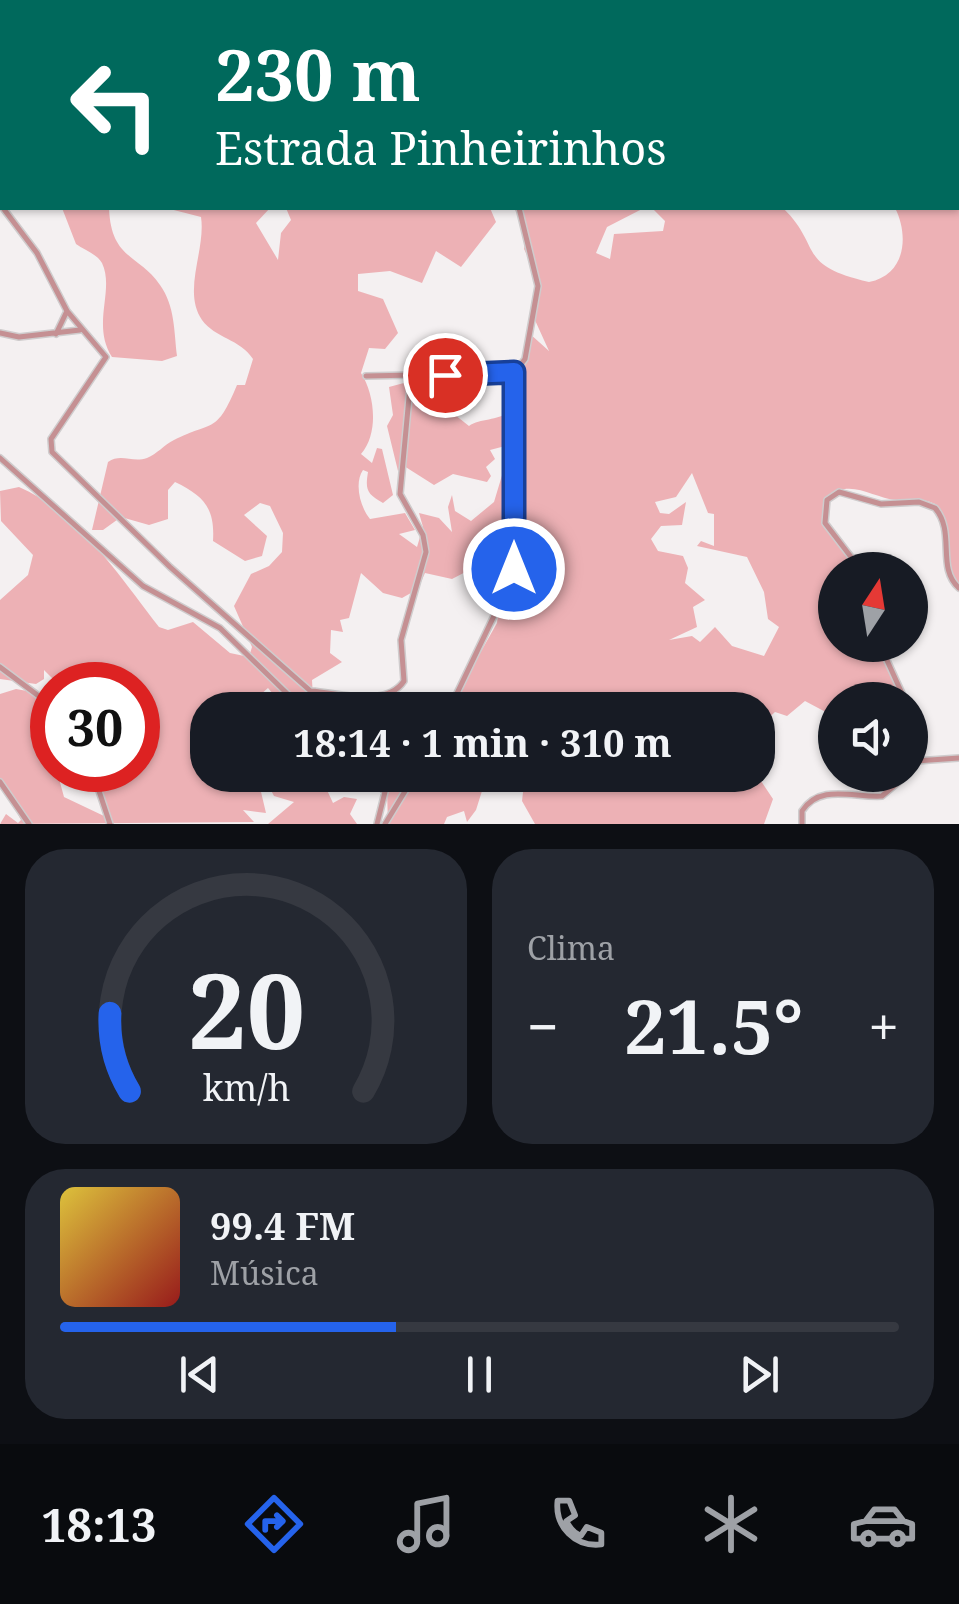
<!DOCTYPE html>
<html lang="pt">
<head>
<meta charset="utf-8">
<style>
	:root { --surface:#171b24; --page:#242831; --text:#f1f3f6; --muted:#9ea1a6; --line:#363941; --accent:#2563eb }
	body { margin:0; font-family:"Noto Serif",serif; background:var(--page); color:var(--text); height:100vh; display:flex; flex-direction:column; font-size:38px; white-space:nowrap }
	* { box-sizing:border-box; margin:0 }
	p { font-size:32px; color:var(--muted) }
	.icon { flex:none; width:55px; height:55px; fill:none; stroke:currentColor; stroke-width:2; stroke-linecap:round; stroke-linejoin:round }
	.map { position:relative; height:824px; overflow:hidden }
	.panel { display:flex; flex-direction:column; gap:25px; padding:25px; background:#0d0f14; flex:1 }
	.panel>* { flex:none }
	.hud { position:absolute; left:0px; top:0px; width:960px; height:210px; box-shadow:0 2px 8px #0004; background:#00695c; color:#fff; overflow:hidden }
	.needle { width:65px; rotate:12deg }
	.buttons { position:absolute; left:818px; top:552px; display:grid; gap:20px }
	.buttons a { display:grid; place-items:center; width:110px; height:110px; border-radius:50%; background:var(--surface); box-shadow:0 2px 8px #0004; font-size:50px }
	.speed { position:absolute; left:30px; top:662px; display:flex; gap:20px; font-size:50px; font-weight:700; text-align:center }
	.speed>* { display:grid; place-content:center; width:130px; height:130px; border-radius:50%; background:var(--surface); box-shadow:0 2px 8px #0004; line-height:1 }
	.speed .limit { border:15px solid #d22; background:#fff; color:#111 }
	.pin { position:absolute; display:grid; place-items:center; width:85px; height:85px; color:#fff; margin:-42px; border:5px solid #fff; border-radius:50%; box-shadow:0 2px 10px #0007 }
	.me { position:absolute; width:110px; margin:-55px; rotate:0deg; stroke-linejoin:round; filter:drop-shadow(0 0 8px #0008) }
	.turn { display:flex; align-items:center; gap:35px; height:210px; padding:0 50px; font-size:45px }
	.turn .icon { width:130px; height:130px; stroke-width:2.5 }
	.turn b { display:block; font-size:70px; line-height:85px }
	.big { font-size:75px; font-weight:700; line-height:1.1 }
	.panel .tile { flex:1; display:flex; flex-direction:column; justify-content:center; gap:15px; min-width:0; padding:0 35px; border-radius:40px; background:var(--page) }
	.panel .dial { align-items:center; gap:0 }
	.dial svg { height:260px; overflow:visible; fill:none; stroke:var(--line); stroke-width:7; stroke-linecap:round; text-anchor:middle }
	.dial text { fill:var(--text); stroke:none }
	.song { display:flex; align-items:center; gap:30px }
	.cover { width:120px; height:120px; border-radius:15px; background:linear-gradient(135deg,hsl(50 70% 55%),hsl(0 70% 35%)) }
	.played { height:10px; border-radius:5px; background:linear-gradient(90deg,var(--accent) 40%,var(--line) 40%) }
	.keys { display:flex; justify-content:space-around; direction:ltr }
	.heat { display:flex; justify-content:space-between; align-items:center; font-size:55px; direction:ltr }
	.panel .tiles { flex:1; display:grid; gap:25px; grid-template-columns:1fr 1fr }
	.tile:last-child { grid-column:span 2 }
	.trip { position:absolute; left:190px; top:692px; width:585px; height:100px; border-radius:40px; background:var(--surface); box-shadow:0 2px 8px #0004; font-weight:700; line-height:100px; text-align:center }
	.tabs { display:flex; height:160px; justify-content:space-around; align-items:center; background:#090b0e; color:var(--muted) }
	.tabs .icon { width:70px; height:70px }
	.tabs .active { color:var(--accent) }
	.tabs b { font-size:45px; color:var(--text) }
	.map>svg:first-child { display:block }
	.green { fill:#edb1b5; fill-rule:evenodd }
	.lines { fill:none; stroke-linecap:round; stroke-linejoin:round }
	.minor-casing { stroke:#cfcccd; stroke-width:8 }
	.minor { stroke:#c59093; stroke-width:5 }
	.route-casing { stroke:#184099; stroke-width:25 }
	.route { stroke:#2563eb; stroke-width:18 }
</style>
</head>
<body>
<div class="map">
<svg width="959" height="824" viewBox="0 0 959 824">
	<rect width="100%" height="100%" fill="#f4f0f1"/>
	<!-- green -->
	<path class="green" d="M0 0H451V2H2V110Z
		M547 0H959V588C939 567 953 528 935 504 921 497 910 502 896 500 873 498 848 477 828 498L827 522 861 570H835V645H882L908 700H835V717L805 701 787 716 775 712 761 725 758 774V710H448L497 623 504 566 515 563 523 552 488 559 489 570 477 566 452 579 425 573 418 589 402 598 383 593 361 573 349 618 340 620 343 632 331 630 330 653 342 662 312 680 313 698 324 710H281L269 702 273 694 268 688 260 695 265 710H208V775H257L266 813 243 810 254 822 0 824 6 814 18 823 21 820 0 780V694L16 689 44 694 53 679 44 670V679L36 684 0 679V600L28 575 33 555 1 521 0 491 19 487C80 514 120 577 159 627L168 630 193 622 230 653 249 657 252 647 234 606 251 574 269 566 282 552 283 533 270 506 260 503 244 515 267 536 262 556 245 561 213 541C215 508 204 496 175 482L168 490V519L149 525 121 517 103 530H92L108 462C121 453 132 463 147 458 157 454 164 445 174 440 214 420 216 435 237 385H245L253 359C240 339 215 338 202 320 182 291 206 250 201 217L166 208H270L256 223 278 260 281 233 291 220 286 208H490L496 222 461 267 436 251 422 283 390 271 358 274V291L383 299 398 333 385 349 369 348 361 373C375 395 379 433 361 454L372 463 377 448 382 449 393 495 383 503C367 494 365 490 368 472L363 470C354 483 360 507 370 519L405 513 415 530 399 534 417 547 423 527 419 513 439 518 452 532 448 507 452 495 455 511 471 521 494 502 503 472 512 466 513 444 490 450 495 459 486 467 491 476 487 482 453 474 434 485 404 466 398 471 387 426 393 415 389 387 415 380 426 383 436 400 469 426C480 418 498 421 508 412 527 393 516 356 529 333L549 351 534 318V269L524 249 527 231 514 208H644L607 227 596 253 610 259 614 234 663 231 665 221 652 208H783C823 247 795 265 869 282 906 275 909 235 895 208H958V2ZM692 473 708 513 714 514V546L701 541 697 546 747 557 764 592 768 619 779 627 764 656 732 646 715 627 700 642 692 636 669 640 697 627 693 607 705 600 685 583 688 568 683 556 658 551 651 539 661 526 682 525 686 502 669 514 660 513 655 502 676 497ZM52 685H138V770H90L101 791 104 816 64 797 58 775 46 759 52 745Z
		M62 208H109C111 260 139 254 160 285 175 306 174 331 177 356L162 361 112 357C91 324 115 290 102 263 97 254 84 250 76 244Z
		M263 775H320L333 803 344 797 357 799 350 814 357 824H268L294 802 274 796Z
		M411 775H487L476 810 467 822 464 811 447 817 444 824H388L387 790 403 789Z
		M525 775H757L773 799 764 824H535L522 801Z"/>
	<g class="lines">
		<!-- minor casing -->
		<g class="minor-casing">
			<path id="minor" d="M334 0 335 2
				M0 154 2 155
				M3 208 37 253 67 311 106 357 51 439 52 452 170 567 332 710
				M0 333 19 337 80 330
				M56 334 67 311
				M515 372 525 359 538 286 519 208
				M366 376 514 373
				M0 458 143 586 220 628 304 710
				M861 570 825 523 827 500 839 492 881 504 919 502 935 508C956 532 936 568 959 588
				M880 645 905 700
				M0 667 52 706
				M311 691C341 693 386 708 404 681L401 640 426 552 423 535 400 494 411 376
				M449 710 514 574V373
				M910 711 918 754 910 771
				M916 761 959 758
				M92 770 110 824
				M370 775 385 792 377 824
				M0 782 29 824
				M385 824 415 775
				M802 824V811C820 783 854 798 882 796L907 775"/>
		</g>
		<!-- minor -->
		<use href="#minor" class="minor"/>
	</g>
	<g class="lines">
		<!-- route casing -->
		<g class="route-casing">
			<path id="route" d="M445 375 514 372V569"/>
		</g>
		<!-- route -->
		<use href="#route" class="route"/>
	</g>
</svg>
<div class="buttons">
<a><svg class="needle" viewBox="-14 -14 28 28"><path d="M0-13l5 13h-10z" fill="#e53935"/><path d="M0 13l5-13h-10z" fill="#9ea1a6"/></svg></a>
<a><svg class="icon" aria-label="sound" viewBox="0 0 24 24"><path d="M4 9h4l5-4v14l-5-4H4zM17 9q2 3 0 6"/></svg></a>
</div>
<div class="speed"><div class="limit">30</div></div>
<div class="pin" style="left:445px;top:375px;background:#d93025"><svg class="icon" aria-label="arrive" viewBox="0 0 24 24"><path d="M6 21V4h12l-3 4 3 4H6"/></svg></div>
<svg class="me" style="left:514px;top:569px" viewBox="-20 -20 40 40"><circle r="17" fill="#2563eb" stroke="#fff" stroke-width="3"/><path d="M0-11L8 9 0 5-8 9z" fill="#fff"/></svg>
<div class="trip">18:14 · 1 min · 310 m</div>
<div class="hud">
<div class="turn"><svg class="icon" aria-label="left" viewBox="0 0 24 24"><path d="M17 20v-9H6M10 6l-5 5 5 5"/></svg><div><b>230 m</b>Estrada Pinheirinhos</div></div>
</div>
</div>
<section class="panel">
<div class="tiles">
<div class="tile dial"><svg viewBox="0 0 100 80">
<path d="M14 69A42 42 0 1 1 86 69"/>
<path d="M14 69A42 42 0 0 1 8 45" stroke="#2563eb"/>
<text x="50" y="56" font-size="32" font-weight="700">20</text>
<text x="50" y="72" font-size="11">km/h</text>
</svg></div>
<div class="tile"><p>Clima</p>
<div class="heat"><a>−</a><b class="big">21.5°</b><a>+</a></div>
</div>
<div class="tile">
<div class="song"><i class="cover"></i><div><b>99.4 FM</b><p>Música</p></div></div>
<div class="played"></div>
<div class="keys"><svg class="icon" aria-label="previous" viewBox="0 0 24 24"><path d="M18 5L8 12l10 7zM5 5v14"/></svg><svg class="icon" aria-label="pause" viewBox="0 0 24 24"><path d="M8 5v14M16 5v14"/></svg><svg class="icon" aria-label="next" viewBox="0 0 24 24"><path d="M6 5l10 7-10 7zM19 5v14"/></svg></div>
</div>
</div>
</section>
<nav class="tabs">
<b>18:13</b>
<svg class="icon active" aria-label="directions" viewBox="0 0 24 24"><path d="M12 3l9 9-9 9-9-9zM9 14v-3h6M13 9l2 2-2 2"/></svg>
<svg class="icon" aria-label="music" viewBox="0 0 24 24"><path d="M9 18V5l10-2v13"/><circle cx="6" cy="18" r="3"/><circle cx="16" cy="16" r="3"/></svg>
<svg class="icon" aria-label="phone" viewBox="0 0 24 24"><path d="M5 4h4l2 5-3 2q2 4 5 5l2-3 5 2v4C11 20 4 13 5 4z"/></svg>
<svg class="icon" aria-label="climate" viewBox="0 0 24 24"><path d="M12 3v18M4 7l16 10M4 17L20 7"/></svg>
<svg class="icon" aria-label="car" viewBox="0 0 24 24"><path d="M5 17H2v-5l4-1 3-4h7l3 4 3 1v5h-3M9 17h6M6 11h13"/><circle cx="7" cy="17" r="2"/><circle cx="17" cy="17" r="2"/></svg>
</nav>
</body>
</html>
